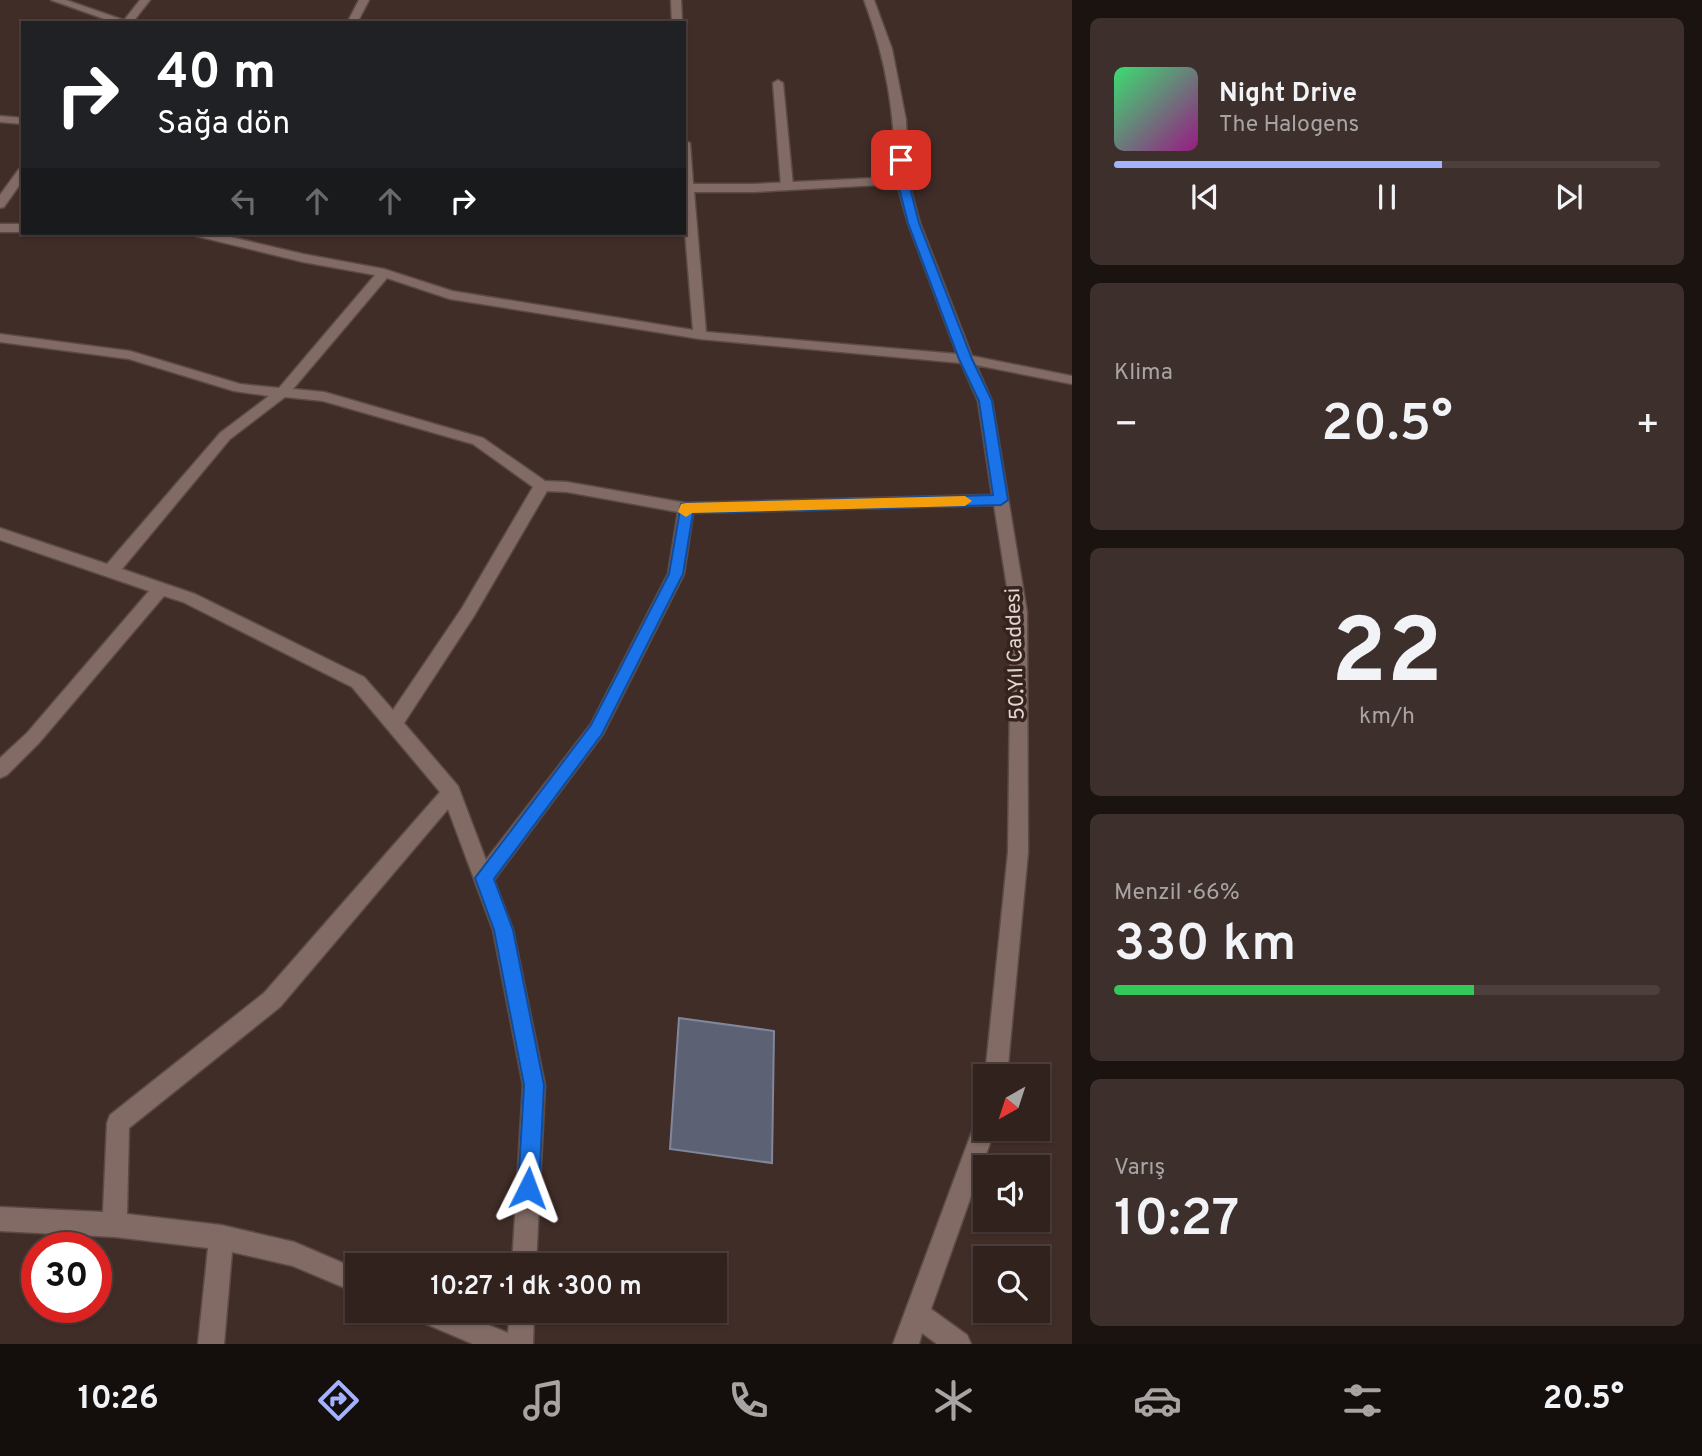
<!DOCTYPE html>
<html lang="tr">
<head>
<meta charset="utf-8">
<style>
	:root { --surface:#31221e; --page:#3d2f2b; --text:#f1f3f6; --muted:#a8a4a4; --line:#4c3f3c; --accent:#a3b2fd }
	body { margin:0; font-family:Overpass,sans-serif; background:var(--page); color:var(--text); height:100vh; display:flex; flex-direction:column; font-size:26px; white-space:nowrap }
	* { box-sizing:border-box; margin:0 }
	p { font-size:23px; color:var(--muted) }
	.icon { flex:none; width:38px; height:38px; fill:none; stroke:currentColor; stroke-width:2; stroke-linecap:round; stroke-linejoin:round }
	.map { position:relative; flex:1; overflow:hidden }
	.drawer { display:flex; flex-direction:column; gap:18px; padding:18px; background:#1b1310; width:630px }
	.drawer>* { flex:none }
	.guide { position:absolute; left:21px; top:21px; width:665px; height:214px; border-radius:0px; box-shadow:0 2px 5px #0004,0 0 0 2px var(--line); background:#202124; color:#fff; overflow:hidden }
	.needle { width:46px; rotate:219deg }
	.fabs { position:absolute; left:973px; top:1064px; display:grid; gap:14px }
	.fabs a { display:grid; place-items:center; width:77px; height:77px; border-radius:0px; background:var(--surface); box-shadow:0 2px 5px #0004,0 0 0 2px var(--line); font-size:35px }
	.speed { position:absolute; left:21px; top:1232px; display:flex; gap:14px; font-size:35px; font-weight:700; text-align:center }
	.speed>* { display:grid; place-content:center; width:91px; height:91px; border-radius:50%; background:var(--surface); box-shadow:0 2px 5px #0004,0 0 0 2px var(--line); line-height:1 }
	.speed .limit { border:10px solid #d22; background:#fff; color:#111 }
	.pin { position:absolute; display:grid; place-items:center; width:60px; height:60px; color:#fff; margin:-30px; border-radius:14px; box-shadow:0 4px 10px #0006 }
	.me { position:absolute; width:77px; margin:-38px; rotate:3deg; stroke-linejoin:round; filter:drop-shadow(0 0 5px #0008) }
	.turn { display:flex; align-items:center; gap:24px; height:147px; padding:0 21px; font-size:32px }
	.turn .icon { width:91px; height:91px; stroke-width:2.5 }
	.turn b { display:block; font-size:49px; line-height:60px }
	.lanes { display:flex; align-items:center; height:66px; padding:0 21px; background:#0003; justify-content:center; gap:35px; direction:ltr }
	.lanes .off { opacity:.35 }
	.big { font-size:52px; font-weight:600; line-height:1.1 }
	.drawer .widget { flex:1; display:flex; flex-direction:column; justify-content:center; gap:10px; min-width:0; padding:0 24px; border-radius:10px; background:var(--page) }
	.drawer .dial { align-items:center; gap:0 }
	.dial b { font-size:91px; line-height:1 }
	.song { display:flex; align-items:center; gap:21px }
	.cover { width:84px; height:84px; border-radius:10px; background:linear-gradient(135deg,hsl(140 70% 55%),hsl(310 70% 35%)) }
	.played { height:7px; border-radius:4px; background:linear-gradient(90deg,var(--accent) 60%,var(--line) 60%) }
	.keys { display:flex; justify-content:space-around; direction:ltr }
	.heat { display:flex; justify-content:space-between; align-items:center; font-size:38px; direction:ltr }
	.charge { height:10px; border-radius:5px; background:linear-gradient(90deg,#34c759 66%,var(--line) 0) }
	.trip { position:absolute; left:345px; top:1253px; width:382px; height:70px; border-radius:0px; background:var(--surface); box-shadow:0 2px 5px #0004,0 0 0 2px var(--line); font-weight:600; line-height:70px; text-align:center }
	.tab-bar { display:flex; height:112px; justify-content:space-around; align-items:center; background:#140e0c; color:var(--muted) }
	.tab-bar .icon { width:49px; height:49px }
	.tab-bar .current { color:var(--accent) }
	.tab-bar b { font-size:32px; color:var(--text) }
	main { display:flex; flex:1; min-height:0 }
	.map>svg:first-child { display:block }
	.building { fill:#5c6174; stroke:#81869b; stroke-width:2 }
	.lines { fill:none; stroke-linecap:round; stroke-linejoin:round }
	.service-casing { stroke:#5b4b47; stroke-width:3 }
	.minor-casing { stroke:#5b4b47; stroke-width:3 }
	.secondary-casing { stroke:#5b4b47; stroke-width:3 }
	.service { fill:#826b65; fill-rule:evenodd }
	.minor { fill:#826b65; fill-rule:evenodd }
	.secondary { fill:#826b65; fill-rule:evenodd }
	.route { fill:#1a73e8; stroke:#114b97; stroke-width:2 }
	.slow { fill:#f59e0b }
	.labels { text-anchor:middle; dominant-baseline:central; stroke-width:7; stroke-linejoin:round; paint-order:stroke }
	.street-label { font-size:21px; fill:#e2d5d1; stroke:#37231e }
</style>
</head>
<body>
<main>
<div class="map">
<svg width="1072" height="1344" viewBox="0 0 1072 1344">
	<rect width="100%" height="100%" fill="#412d28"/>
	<!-- building -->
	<path class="building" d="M679 1018 774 1031 772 1163 670 1149Z"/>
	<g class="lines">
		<!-- service casing -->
		<g class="service-casing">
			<path id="service" d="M778 80 783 83 793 186 787 190 781 186 773 83Z"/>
		</g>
		<!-- minor casing -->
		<g class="minor-casing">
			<path id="minor" d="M51 0H66L132 23H116Z
				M359 0H369L357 23H347Z
				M671 0H681L682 23H672Z
				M864 0H874L892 49 906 120 908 180 920 223 972 356 1072 376V384L976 365 992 401 1027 612 1028 852 1007 1076H985L1008 852 1011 612 994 505 693 513 684 574 603 734 494 880 513 930 545 1085 536 1265H512L523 1085 493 930 448 809 280 1007 129 1128 127 1214 221 1225 294 1242 357 1269V1293L293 1266 232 1252 224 1344H198L208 1248 115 1237 0 1231V1207L103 1212 107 1123 110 1115 264 993 440 792 352 687 183 602 164 596 39 743 7 775 0 778V758L27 733 149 591 0 540V528L107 564 220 433 269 396 234 391 129 359 0 342V334L130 351 240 384 279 388 375 275 303 262 196 236 194 233H214L303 254 384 269 452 291 693 330 684 219V140L690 143 693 184H754L896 177C894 111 887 62 864 0ZM897 184 908 223 957 354 706 332 694 192H754ZM387 278 450 299 700 339 961 363 978 401 992 495 686 503 567 482 545 481 483 438 324 392 293 389ZM285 397 323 401 473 444 533 487 462 608 393 710 364 677 195 594 122 569 230 439ZM547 491 567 492 678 512 668 574 591 724 486 860 458 786 404 723 474 616Z
				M0 116 23 118V124L0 122Z
				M0 224H23V232H0Z
				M985 1115V1129H995L931 1309 967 1335 971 1344H937L922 1333 919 1344H893L974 1126 977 1118Z
				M413 1311H455L508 1333 510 1311H534L533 1344H473L417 1320Z"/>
		</g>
		<!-- secondary casing -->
		<g class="secondary-casing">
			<path id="secondary" d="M140 0H150L132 23H122Z
				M23 168V180L4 207 0 208V195L19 169Z"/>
		</g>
		<!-- service -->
		<use href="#service" class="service"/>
		<!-- minor -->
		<use href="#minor" class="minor"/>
		<!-- secondary -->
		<use href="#secondary" class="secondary"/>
	</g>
	<!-- route -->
	<path class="route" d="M898 158 907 160 908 180 919 223 972 359 992 401 1008 500 1001 505 693 513 683 574 602 734 494 879 513 930 544 1085 539 1188 536 1195 528 1199 521 1195 518 1188 524 1085 494 930 475 878 591 725 669 574 681 504 993 495 979 401 959 359 908 223 897 180Z"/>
	<!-- slow -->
	<path class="slow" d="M965 496 972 501 965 506 692 513 686 517 678 512 681 504 686 503Z"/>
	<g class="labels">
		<!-- street labels -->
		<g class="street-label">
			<text transform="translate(1016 654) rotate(-92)">50.Yıl Caddesi</text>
		</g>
	</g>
</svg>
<div class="fabs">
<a><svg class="needle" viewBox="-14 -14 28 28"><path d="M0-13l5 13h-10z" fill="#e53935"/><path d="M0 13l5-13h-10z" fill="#a8a4a4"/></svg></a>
<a><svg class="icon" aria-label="sound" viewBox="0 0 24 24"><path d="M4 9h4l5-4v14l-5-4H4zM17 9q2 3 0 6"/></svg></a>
<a><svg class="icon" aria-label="search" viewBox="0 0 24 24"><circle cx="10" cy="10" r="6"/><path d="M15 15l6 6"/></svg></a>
</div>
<div class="speed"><div class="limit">30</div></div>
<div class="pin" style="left:901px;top:160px;background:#d93025"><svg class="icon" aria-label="arrive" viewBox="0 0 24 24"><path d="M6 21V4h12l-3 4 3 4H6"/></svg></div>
<svg class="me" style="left:528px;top:1188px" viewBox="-20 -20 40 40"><path d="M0-17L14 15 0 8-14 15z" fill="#1a73e8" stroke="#fff" stroke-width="4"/></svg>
<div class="trip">10:27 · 1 dk · 300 m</div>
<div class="guide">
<div class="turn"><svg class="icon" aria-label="right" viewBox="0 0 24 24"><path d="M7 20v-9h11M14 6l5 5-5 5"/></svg><div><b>40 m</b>Sağa dön</div></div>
<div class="lanes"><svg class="icon off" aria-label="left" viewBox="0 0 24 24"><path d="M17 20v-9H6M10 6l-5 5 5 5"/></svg><svg class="icon off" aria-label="ahead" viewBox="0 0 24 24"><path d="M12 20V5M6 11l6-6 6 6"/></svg><svg class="icon off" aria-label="ahead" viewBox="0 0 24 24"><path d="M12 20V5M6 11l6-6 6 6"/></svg><svg class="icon" aria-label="right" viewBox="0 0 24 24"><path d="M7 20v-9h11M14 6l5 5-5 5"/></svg></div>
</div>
</div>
<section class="drawer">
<div class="widget">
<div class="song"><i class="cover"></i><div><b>Night Drive</b><p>The Halogens</p></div></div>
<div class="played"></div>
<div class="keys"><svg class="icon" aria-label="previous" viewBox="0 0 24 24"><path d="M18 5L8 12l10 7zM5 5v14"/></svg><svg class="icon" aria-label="pause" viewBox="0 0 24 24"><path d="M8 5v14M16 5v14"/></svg><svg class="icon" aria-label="next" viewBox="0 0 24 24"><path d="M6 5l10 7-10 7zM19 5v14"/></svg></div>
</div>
<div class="widget"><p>Klima</p>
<div class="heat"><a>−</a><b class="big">20.5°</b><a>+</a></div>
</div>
<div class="widget dial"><b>22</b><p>km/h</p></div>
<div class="widget"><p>Menzil · 66%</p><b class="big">330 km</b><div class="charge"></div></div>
<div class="widget"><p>Varış</p><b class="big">10:27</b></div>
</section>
</main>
<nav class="tab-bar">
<b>10:26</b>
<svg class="icon current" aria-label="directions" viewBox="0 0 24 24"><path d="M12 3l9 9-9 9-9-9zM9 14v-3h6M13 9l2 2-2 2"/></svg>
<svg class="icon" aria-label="music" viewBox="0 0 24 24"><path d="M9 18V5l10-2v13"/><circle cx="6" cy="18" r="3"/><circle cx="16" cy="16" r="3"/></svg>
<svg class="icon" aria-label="phone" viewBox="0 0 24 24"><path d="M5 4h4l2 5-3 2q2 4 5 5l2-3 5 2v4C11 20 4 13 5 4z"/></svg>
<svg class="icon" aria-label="climate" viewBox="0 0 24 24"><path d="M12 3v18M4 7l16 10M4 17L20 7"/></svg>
<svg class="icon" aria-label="car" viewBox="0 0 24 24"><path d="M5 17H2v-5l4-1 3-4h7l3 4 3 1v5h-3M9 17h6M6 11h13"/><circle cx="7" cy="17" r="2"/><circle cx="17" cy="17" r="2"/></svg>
<svg class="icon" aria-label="filters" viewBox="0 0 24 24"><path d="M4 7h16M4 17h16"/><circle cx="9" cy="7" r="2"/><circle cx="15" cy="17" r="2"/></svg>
<b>20.5°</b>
</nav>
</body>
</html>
